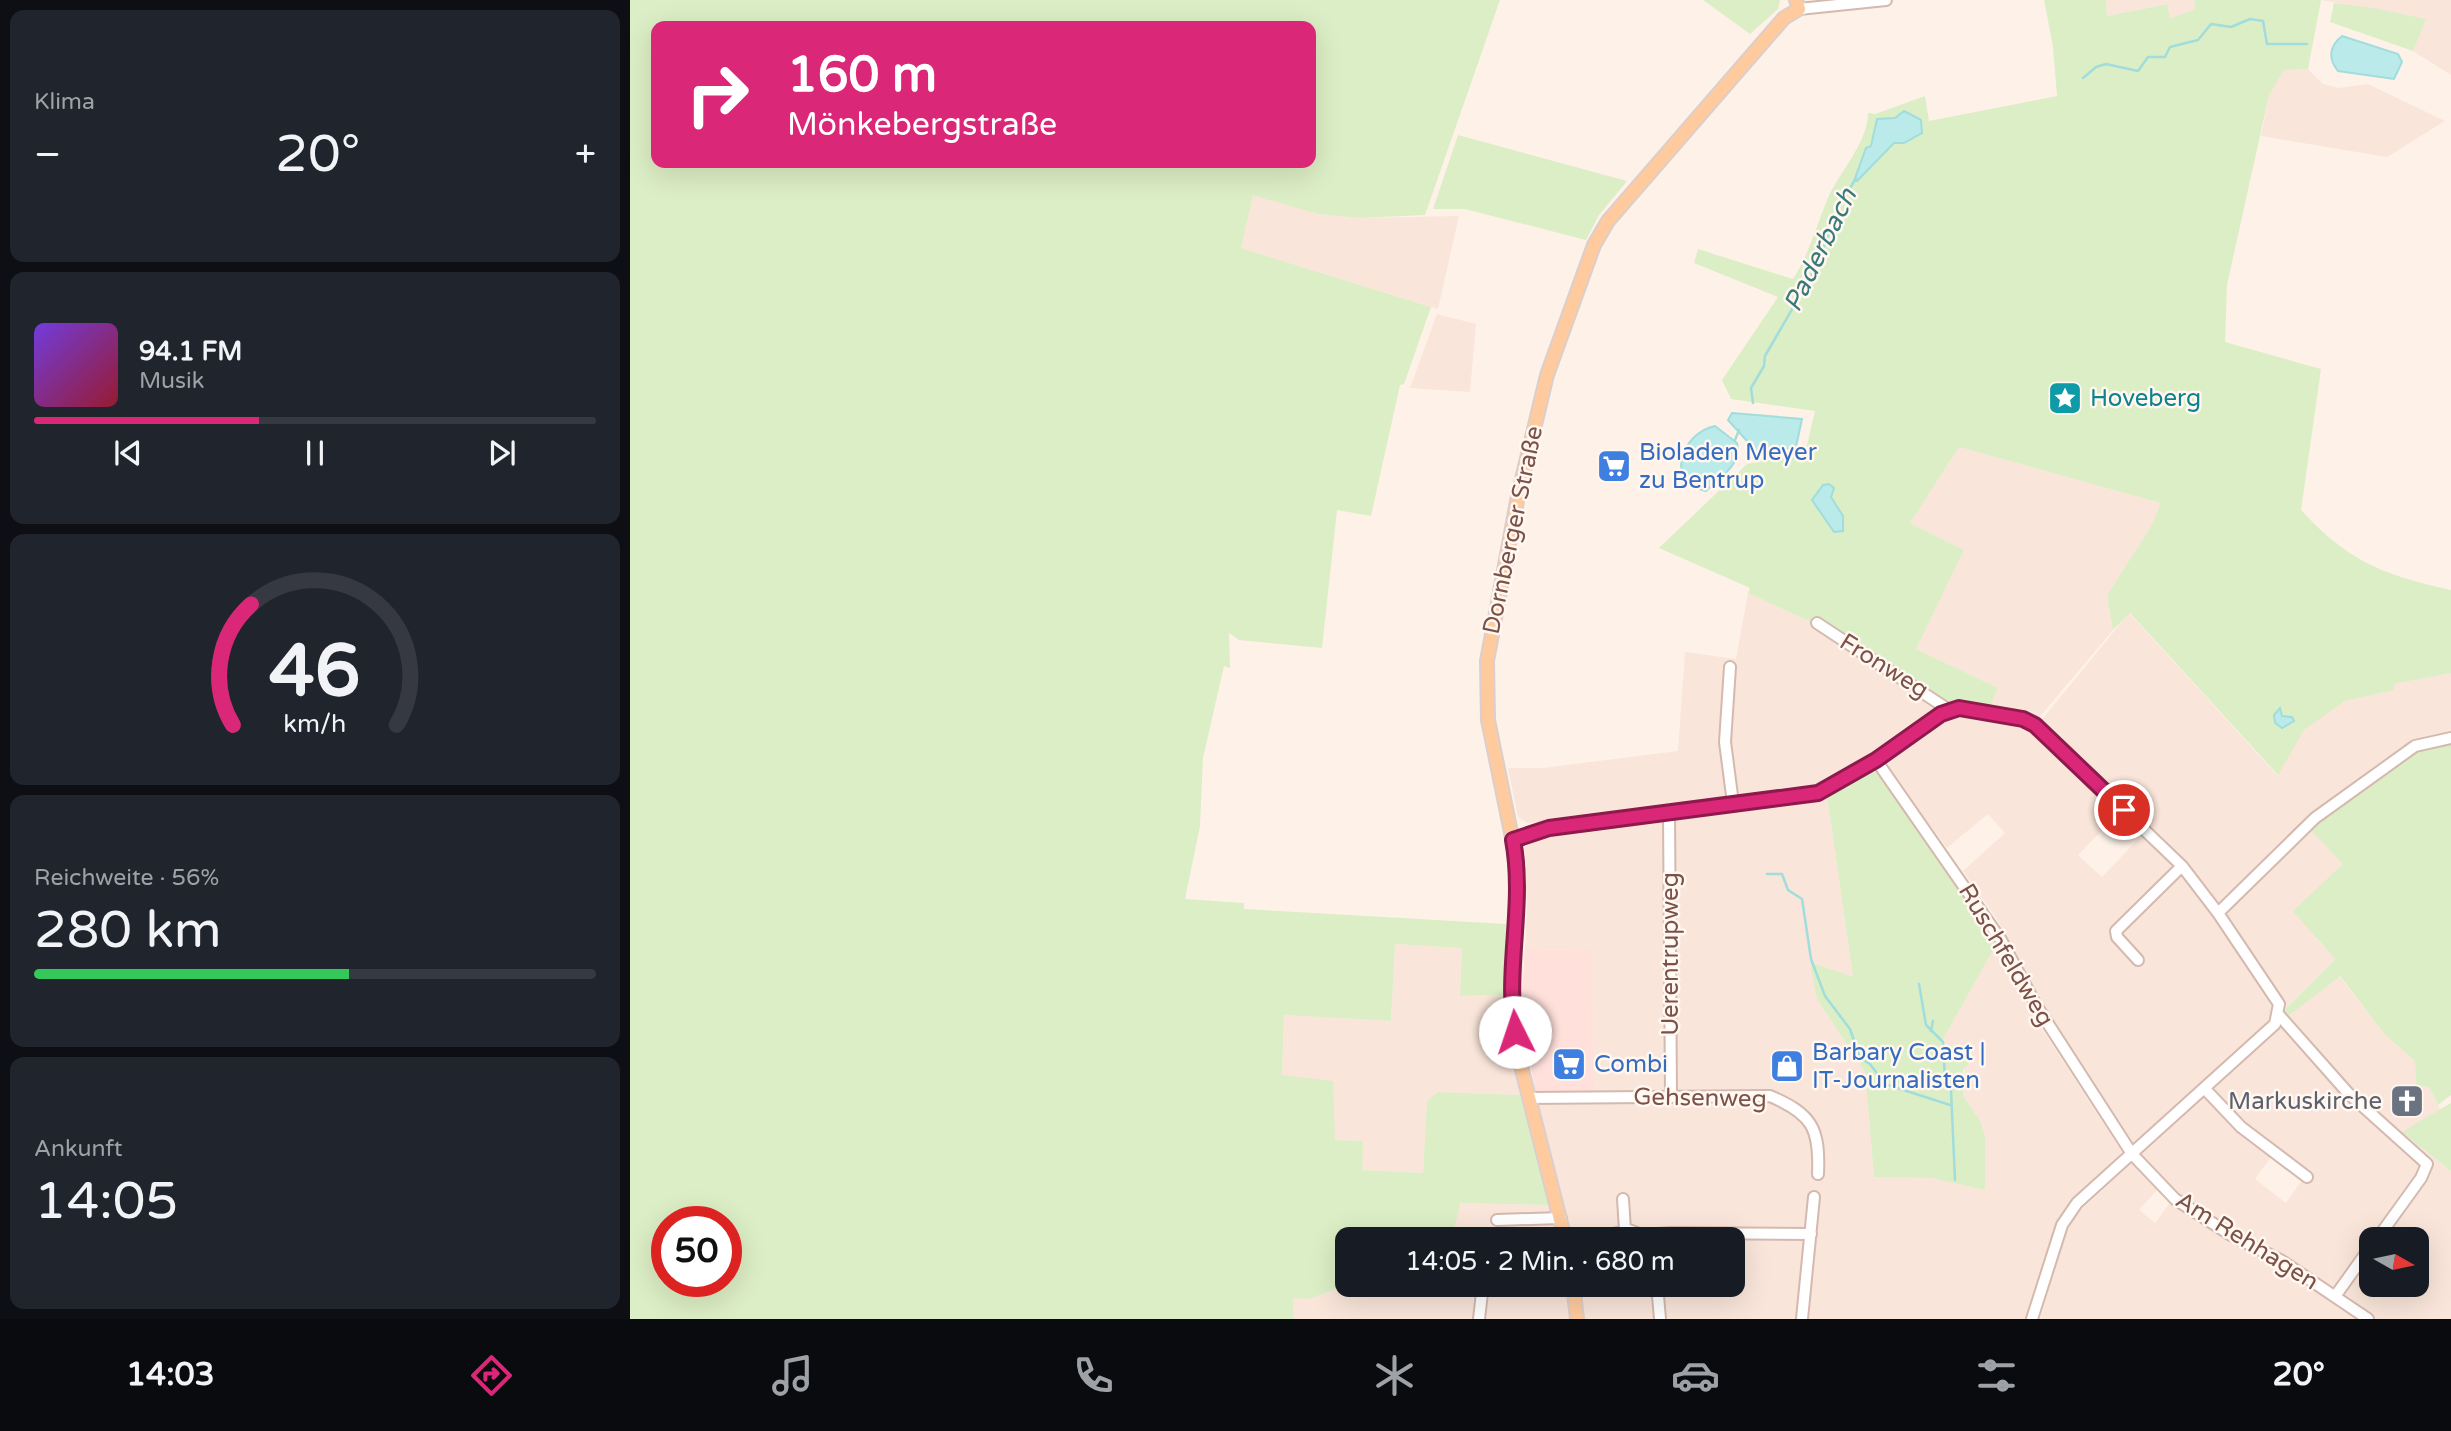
<!DOCTYPE html>
<html lang="de">
<head>
<meta charset="utf-8">
<style>
	:root { --surface:#171b24; --page:#20242c; --text:#f1f3f6; --muted:#9ea1a6; --line:#363941; --accent:#db2777 }
	body { margin:0; font-family:"Varela Round",sans-serif; background:var(--page); color:var(--text); height:100vh; display:flex; flex-direction:column; font-size:26px; white-space:nowrap }
	* { box-sizing:border-box; margin:0 }
	p { font-size:23px; color:var(--muted) }
	.icon { flex:none; width:38px; height:38px; fill:none; stroke:currentColor; stroke-width:2; stroke-linecap:round; stroke-linejoin:round }
	.map { position:relative; flex:1; overflow:hidden }
	.side { display:flex; flex-direction:column; gap:10px; padding:10px; background:#0d0f14; width:630px }
	.side>* { flex:none }
	.top-card { position:absolute; left:21px; top:21px; width:665px; height:147px; border-radius:14px; box-shadow:0 7px 28px #0002; background:#db2777; color:#fff; overflow:hidden }
	.needle { width:46px; rotate:99deg }
	.tools { position:absolute; left:1729px; top:1227px; display:grid; gap:14px }
	.tools a { display:grid; place-items:center; width:70px; height:70px; border-radius:14px; background:var(--surface); box-shadow:0 7px 28px #0002; font-size:35px }
	.speed { position:absolute; left:21px; top:1206px; display:flex; gap:14px; font-size:35px; font-weight:700; text-align:center }
	.speed>* { display:grid; place-content:center; width:91px; height:91px; border-radius:50%; background:var(--surface); box-shadow:0 7px 28px #0002; line-height:1 }
	.speed .limit { border:10px solid #d22; background:#fff; color:#111 }
	.pin { position:absolute; display:grid; place-items:center; width:60px; height:60px; color:#fff; margin:-30px; border:4px solid #fff; border-radius:50%; box-shadow:0 2px 7px #0007 }
	.me { position:absolute; width:77px; margin:-38px; rotate:356deg; stroke-linejoin:round; filter:drop-shadow(0 0 5px #0008) }
	.turn { display:flex; align-items:center; gap:24px; height:147px; padding:0 21px; font-size:32px }
	.turn .icon { width:91px; height:91px; stroke-width:2.5 }
	.turn b { display:block; font-size:49px; line-height:60px }
	.big { font-size:52px; font-weight:600; line-height:1.1 }
	.side .tile { flex:1; display:flex; flex-direction:column; justify-content:center; gap:10px; min-width:0; padding:0 24px; border-radius:14px; background:var(--page) }
	.side .dial { align-items:center; gap:0 }
	.dial svg { height:182px; overflow:visible; fill:none; stroke:var(--line); stroke-width:7; stroke-linecap:round; text-anchor:middle }
	.dial text { fill:var(--text); stroke:none }
	.song { display:flex; align-items:center; gap:21px }
	.cover { width:84px; height:84px; border-radius:10px; background:linear-gradient(135deg,hsl(260 70% 55%),hsl(350 70% 35%)) }
	.played { height:7px; border-radius:4px; background:linear-gradient(90deg,var(--accent) 40%,var(--line) 40%) }
	.keys { display:flex; justify-content:space-around; direction:ltr }
	.heat { display:flex; justify-content:space-between; align-items:center; font-size:38px; direction:ltr }
	.charge { height:10px; border-radius:5px; background:linear-gradient(90deg,#34c759 56%,var(--line) 0) }
	.trip { position:absolute; left:705px; top:1227px; width:410px; height:70px; border-radius:14px; background:var(--surface); box-shadow:0 7px 28px #0002; font-weight:600; line-height:70px; text-align:center }
	.tab-bar { display:flex; height:112px; justify-content:space-around; align-items:center; background:#090b0e; color:var(--muted) }
	.tab-bar .icon { width:49px; height:49px }
	.tab-bar .selected { color:var(--accent) }
	.tab-bar b { font-size:32px; color:var(--text) }
	main { display:flex; flex:1; min-height:0 }
	.map>svg:first-child { display:block }
	.residential { fill:#f9e5d9; fill-rule:evenodd }
	.commercial { fill:#ffe0db }
	.green { fill:#dceec5; fill-rule:evenodd }
	.water { fill:#baeae9; stroke:#a0dddc; stroke-width:2 }
	.lines { fill:none; stroke-linecap:round; stroke-linejoin:round }
	.stream { stroke:#a0dddc; stroke-width:2.5 }
	.minor-casing { stroke:#d4b9af; stroke-width:14 }
	.major-casing { stroke:#dacfcc; stroke-width:16 }
	.minor { stroke:#fff; stroke-width:10 }
	.major { stroke:#ffca9e; stroke-width:12 }
	.route-casing { stroke:#8e194d; stroke-width:18 }
	.route { stroke:#db2777; stroke-width:12 }
	.labels { text-anchor:middle; dominant-baseline:central; stroke-width:5; stroke-linejoin:round; paint-order:stroke }
	.culture-label { font-size:24px; fill:#0d838f; stroke:#fff7f0; text-anchor:start }
	.shop-label { font-size:24px; fill:#366cbe; stroke:#fff7f0; text-anchor:start }
	.street-label { font-size:24px; fill:#7b5249; stroke:#fff7f0 }
	.worship-label { font-size:24px; fill:#5b616d; stroke:#fff7f0; text-anchor:end }
	.water-label { font-size:26px; font-style:italic; fill:#387a79; stroke:#fff7f0 }
</style>
</head>
<body>
<main>
<section class="side">
<div class="tile"><p>Klima</p>
<div class="heat"><a>−</a><b class="big">20°</b><a>+</a></div>
</div>
<div class="tile">
<div class="song"><i class="cover"></i><div><b>94.1 FM</b><p>Musik</p></div></div>
<div class="played"></div>
<div class="keys"><svg class="icon" aria-label="previous" viewBox="0 0 24 24"><path d="M18 5L8 12l10 7zM5 5v14"/></svg><svg class="icon" aria-label="pause" viewBox="0 0 24 24"><path d="M8 5v14M16 5v14"/></svg><svg class="icon" aria-label="next" viewBox="0 0 24 24"><path d="M6 5l10 7-10 7zM19 5v14"/></svg></div>
</div>
<div class="tile dial"><svg viewBox="0 0 100 80">
<path d="M14 69A42 42 0 1 1 86 69"/>
<path d="M14 69A42 42 0 0 1 22 16" stroke="#db2777"/>
<text x="50" y="56" font-size="32" font-weight="700">46</text>
<text x="50" y="72" font-size="11">km/h</text>
</svg></div>
<div class="tile"><p>Reichweite · 56%</p><b class="big">280 km</b><div class="charge"></div></div>
<div class="tile"><p>Ankunft</p><b class="big">14:05</b></div>
</section>
<div class="map">
<svg width="1821" height="1319" viewBox="0 0 1821 1319">
	<rect width="100%" height="100%" fill="#fef2e8"/>
	<!-- residential -->
	<path class="residential" d="M1476 0H1564L1565 9 1540 20 1536 4 1477 16Z
		M1691 0H1821V75L1783 51 1795 19Z
		M1678 69 1693 84 1708 88 1738 84 1815 121 1757 157 1631 136 1639 95 1650 74 1654 70Z
		M623 194 687 214 730 218 829 216 808 309 611 248Z
		M807 314 846 324 840 392 780 388Z
		M1329 447 1531 503 1520 528 1477 595 1483 630 1407 720 1395 711 1361 705 1368 688 1286 649 1334 550 1280 523Z
		M1118 593 1184 624 1185 619 1318 703 1192 785 898 823 888 817 878 768H913L1048 751 1055 652 1106 659Z
		M1499 613 1647 775 1674 730 1715 701 1764 690V684L1821 673V741L1713 864 1686 938 1705 959 1655 1009 1658 1016 1709 976 1755 1035 1785 1061 1786 1085 1799 1087 1811 1111 1772 1132 1821 1171V1319H1410L1438 1226 1445 1215 1643 1035 1650 1027 1655 1009 1653 999 1562 869 1507 813 1410 722ZM1642 1156 1672 1180 1656 1203 1625 1179ZM1528 1189 1542 1200 1525 1223 1509 1210ZM1741 1239H1787V1284H1741Z
		M1337 713 1396 727 1489 813 1448 855 1472 877 1512 835 1543 866 1577 908 1640 1003 1642 1011 1636 1025 1502 1144 1411 1004 1367 919 1333 871 1375 833 1358 814 1317 848 1259 770 1258 759 1321 716Z
		M1197 796 1223 978 1181 962 1187 999 1235 1072 1244 1177 1301 1178 1355 1190 1339 1105 1333 1096 1335 1050 1311 1043 1367 943 1399 1009 1492 1152 1435 1209 1397 1319H954L950 1285 1102 1284V1239H943L906 1095 961 949 895 950 897 903 894 849 903 839 934 831Z
		M765 944 832 948 830 996 873 995 881 1058 890 1095 808 1092 797 1101 793 1173 731 1170 733 1141 705 1140 652 1075 654 1015 761 1021Z
		M829 1203 922 1205 930 1239H822Z
		M716 1280 718 1284 730 1286 811 1290 814 1284 939 1285 943 1319H664L663 1297 679 1299Z"/>
	<!-- commercial -->
	<path class="commercial" d="M961 949 964 1094 906 1095 891 1006 895 950Z"/>
	<!-- green -->
	<path class="green" d="M0 0H870L795 215 730 218 687 214 623 195 611 248 801 307 774 384 770 385 741 516 707 510 692 648 609 640 599 633 600 668 594 666 573 758 570 826 555 899 614 903V909L876 924 873 995 830 996 832 948 765 944 761 1021 654 1015 652 1075 703 1081 705 1140 733 1141 732 1170 793 1173 797 1101 808 1092 890 1095 919 1205 830 1203 822 1239H718L716 1285 679 1299 663 1298 664 1319H0ZM26 26H681V163H26ZM37 1222H96V1281H37Z
		M1073 0H1150L1148 9 1120 34Z
		M1414 0H1476L1477 16 1537 4 1540 19 1565 9 1564 0H1691L1678 69 1654 70 1639 95 1597 285 1595 342 1691 369 1671 510C1719 562 1754 575 1821 590V673L1764 684V690L1715 701 1674 730 1648 775 1500 613 1483 630 1477 595 1520 528 1531 503 1329 447 1280 523 1334 550 1286 649 1368 688 1361 705 1332 701 1318 703 1186 620 1185 624 1118 593 1120 588 1029 548 1117 464 1175 453 1185 411 1101 399 1092 380 1148 297 1064 263 1068 249 1163 279C1179 254 1186 227 1197 200 1209 172 1238 143 1238 113L1245 114 1295 96 1299 121 1427 96 1423 47Z
		M1704 3 1743 8 1796 19 1783 51 1700 22Z
		M828 135 997 181 969 215 956 240 835 209H803Z
		M1821 741V1095L1808 1105 1799 1087 1786 1085 1785 1061 1755 1035 1710 976 1657 1017 1655 1009 1705 959 1663 911 1713 864 1679 828 1786 749Z
		M1242 770 1252 776 1367 943 1311 1043 1336 1050 1342 1058 1333 1070V1096L1350 1121 1355 1137V1190L1301 1178 1244 1177 1235 1072 1187 999 1180 962 1223 977 1197 796Z
		M1821 1103V1171L1772 1132Z
		M730 1285V1284L814 1285 811 1290Z"/>
	<!-- water -->
	<path class="water" d="M1712 36 1768 54 1772 62 1764 79 1708 71C1698 59 1699 46 1712 36Z
		M1274 111 1291 120 1292 133 1274 143H1264L1227 181H1224L1236 148 1241 146 1247 119 1265 118Z
		M1102 413 1172 419 1166 447C1149 450 1137 464 1119 456L1117 441 1098 420Z
		M1085 426 1107 443C1112 465 1090 477 1076 491 1034 483 1051 433 1085 426Z
		M1199 484 1204 488 1201 497 1213 516V531L1204 532 1182 500 1193 485Z
		M1650 708 1652 716 1662 717 1664 721 1652 728 1645 723 1644 715Z"/>
	<g class="lines">
		<!-- stream -->
		<path class="stream" d="M1453 78 1466 67 1476 64 1508 71 1518 57H1535L1540 47 1568 40 1581 24 1601 27 1620 19 1633 21 1637 44H1677
			M1123 403 1121 388 1134 366 1135 356 1186 268 1209 207 1226 178
			M1105 440 1109 430
			M1137 874H1152L1158 890 1172 899 1181 959 1195 996 1220 1029 1230 1058 1240 1064 1255 1084 1320 1105
			M1289 984 1296 1025 1313 1042 1315 1078 1319 1080 1321 1090 1325 1180
			M1301 1031 1303 1021"/>
		<!-- minor casing -->
		<g class="minor-casing">
			<path id="minor" d="M1169 9 1256 0
				M1187 623 1319 710
				M1100 667 1095 742 1103 803
				M1246 760 1371 940 1406 1005 1502 1154 1545 1199 1601 1235 1652 1261 1738 1319
				M1039 812 1041 1096
				M883 840 919 828 1188 793 1246 760 1311 714 1329 708 1393 719 1405 725 1552 866 1588 913 1649 1004 1645 1024 1447 1203 1432 1225 1402 1319
				M1588 913 1685 818 1785 746 1821 738
				M1508 960 1487 937 1486 931 1552 866
				M1648 1014 1718 1093 1797 1164 1791 1178 1747 1239
				M1575 1089 1611 1127 1677 1177
				M899 1098 1140 1096C1182 1114 1190 1128 1188 1174
				M993 1199 995 1230
				M867 1220 931 1218
				M964 1239 999 1230 1012 1235 1041 1233 1181 1234
				M1027 1284 1030 1319
				M1706 1295 1741 1246
				M849 1319 853 1284
				M1172 1319 1184 1197"/>
		</g>
		<!-- major casing -->
		<g class="major-casing">
			<path id="major" d="M935 1239 891 1066 883 1018 887 862 858 720 857 661 888 496 917 375 964 245 978 221 1154 18 1169 9 1166 0
				M943 1284 947 1319"/>
		</g>
		<!-- minor -->
		<use href="#minor" class="minor"/>
		<!-- major -->
		<use href="#major" class="major"/>
	</g>
	<g class="lines">
		<!-- route casing -->
		<g class="route-casing">
			<path id="route" d="M885 1032C875 968 895 904 883 840L919 828 1188 793 1246 760 1311 714 1329 708 1393 719 1405 725 1494 810"/>
		</g>
		<!-- route -->
		<use href="#route" class="route"/>
	</g>
	<!-- icons -->
	<defs>
		<g id="sight-square" transform="scale(1.75)"><rect x="-9" y="-9" width="18" height="18" rx="4" fill="#0f9aa8" stroke="#fff7f0"/><path d="M0-6L1.8-2.2L6-1.7L2.9 1.2L3.7 5.4L0 3.3L-3.7 5.4L-2.9 1.2L-6-1.7L-1.8-2.2Z" fill="#fff"/></g>
		<g id="supermarket-square" transform="scale(1.75)"><rect x="-9" y="-9" width="18" height="18" rx="4" fill="#3f7fe0" stroke="#fff7f0"/><path d="M-6-5.5h2.5l.6 2H6L4.5 2H-2.5L-4.4-4H-6ZM-1.5 3.2a1.3 1.3 0 1 0 .1 0ZM3 3.2a1.3 1.3 0 1 0 .1 0Z" fill="#fff"/></g>
		<g id="shop-square" transform="scale(1.75)"><rect x="-9" y="-9" width="18" height="18" rx="4" fill="#3f7fe0" stroke="#fff7f0"/><path d="M-5-2.5h2.3a2.7 3.5 0 0 1 5.4 0H5L5.5 6h-11ZM-1.5-2.5h3a1.5 2.3 0 0 0-3 0Z" fill="#fff"/></g>
		<g id="church-square" transform="scale(1.75)"><rect x="-9" y="-9" width="18" height="18" rx="4" fill="#6b7280" stroke="#fff7f0"/><path d="M-1.2-6h2.4v3.5h3.3v2.4h-3.3V6h-2.4V-.1h-3.3v-2.4h3.3Z" fill="#fff"/></g>
	</defs>
	<g fill-rule="evenodd">
		<use href="#sight-square" x="1435" y="398"/>
		<use href="#supermarket-square" x="984" y="466"/>
		<use href="#supermarket-square" x="939" y="1064"/>
		<use href="#shop-square" x="1157" y="1066"/>
		<use href="#church-square" x="1777" y="1101"/>
	</g>
	<g class="labels">
		<!-- culture labels -->
		<g class="culture-label">
			<text x="1460" y="398">Hoveberg</text>
		</g>
		<!-- shop labels -->
		<g class="shop-label">
			<text x="1009" y="452">Bioladen Meyer<tspan x="1009" dy="28">zu Bentrup</tspan></text>
			<text x="1182" y="1052">Barbary Coast |<tspan x="1182" dy="28">IT-Journalisten</tspan></text>
			<text x="964" y="1064">Combi</text>
		</g>
		<!-- street labels -->
		<g class="street-label">
			<text transform="translate(883 530) rotate(-78)">Dornberger Straße</text>
			<text transform="translate(1254 666) rotate(32)">Fronweg</text>
			<text transform="translate(1040 954) rotate(-90)">Uerentrupweg</text>
			<text transform="translate(1376 955) rotate(59)">Ruschfeldweg</text>
			<text transform="translate(1070 1098) rotate(1)">Gehsenweg</text>
			<text transform="translate(1617 1241) rotate(32)">Am Rehhagen</text>
		</g>
		<!-- worship labels -->
		<g class="worship-label">
			<text x="1752" y="1101">Markuskirche</text>
		</g>
		<!-- water labels -->
		<g class="water-label">
			<text transform="translate(1190 250) rotate(-64)">Paderbach</text>
		</g>
	</g>
</svg>
<div class="tools">
<a><svg class="needle" viewBox="-14 -14 28 28"><path d="M0-13l5 13h-10z" fill="#e53935"/><path d="M0 13l5-13h-10z" fill="#9ea1a6"/></svg></a>
</div>
<div class="speed"><div class="limit">50</div></div>
<div class="pin" style="left:1494px;top:810px;background:#d93025"><svg class="icon" aria-label="arrive" viewBox="0 0 24 24"><path d="M6 21V4h12l-3 4 3 4H6"/></svg></div>
<svg class="me" style="left:885px;top:1032px" viewBox="-20 -20 40 40"><circle r="19" fill="#fff"/><path d="M0-13L10 11 0 6-10 11z" fill="#db2777"/></svg>
<div class="trip">14:05 · 2 Min. · 680 m</div>
<div class="top-card">
<div class="turn"><svg class="icon" aria-label="right" viewBox="0 0 24 24"><path d="M7 20v-9h11M14 6l5 5-5 5"/></svg><div><b>160 m</b>Mönkebergstraße</div></div>
</div>
</div>
</main>
<nav class="tab-bar">
<b>14:03</b>
<svg class="icon selected" aria-label="directions" viewBox="0 0 24 24"><path d="M12 3l9 9-9 9-9-9zM9 14v-3h6M13 9l2 2-2 2"/></svg>
<svg class="icon" aria-label="music" viewBox="0 0 24 24"><path d="M9 18V5l10-2v13"/><circle cx="6" cy="18" r="3"/><circle cx="16" cy="16" r="3"/></svg>
<svg class="icon" aria-label="phone" viewBox="0 0 24 24"><path d="M5 4h4l2 5-3 2q2 4 5 5l2-3 5 2v4C11 20 4 13 5 4z"/></svg>
<svg class="icon" aria-label="climate" viewBox="0 0 24 24"><path d="M12 3v18M4 7l16 10M4 17L20 7"/></svg>
<svg class="icon" aria-label="car" viewBox="0 0 24 24"><path d="M5 17H2v-5l4-1 3-4h7l3 4 3 1v5h-3M9 17h6M6 11h13"/><circle cx="7" cy="17" r="2"/><circle cx="17" cy="17" r="2"/></svg>
<svg class="icon" aria-label="filters" viewBox="0 0 24 24"><path d="M4 7h16M4 17h16"/><circle cx="9" cy="7" r="2"/><circle cx="15" cy="17" r="2"/></svg>
<b>20°</b>
</nav>
</body>
</html>
